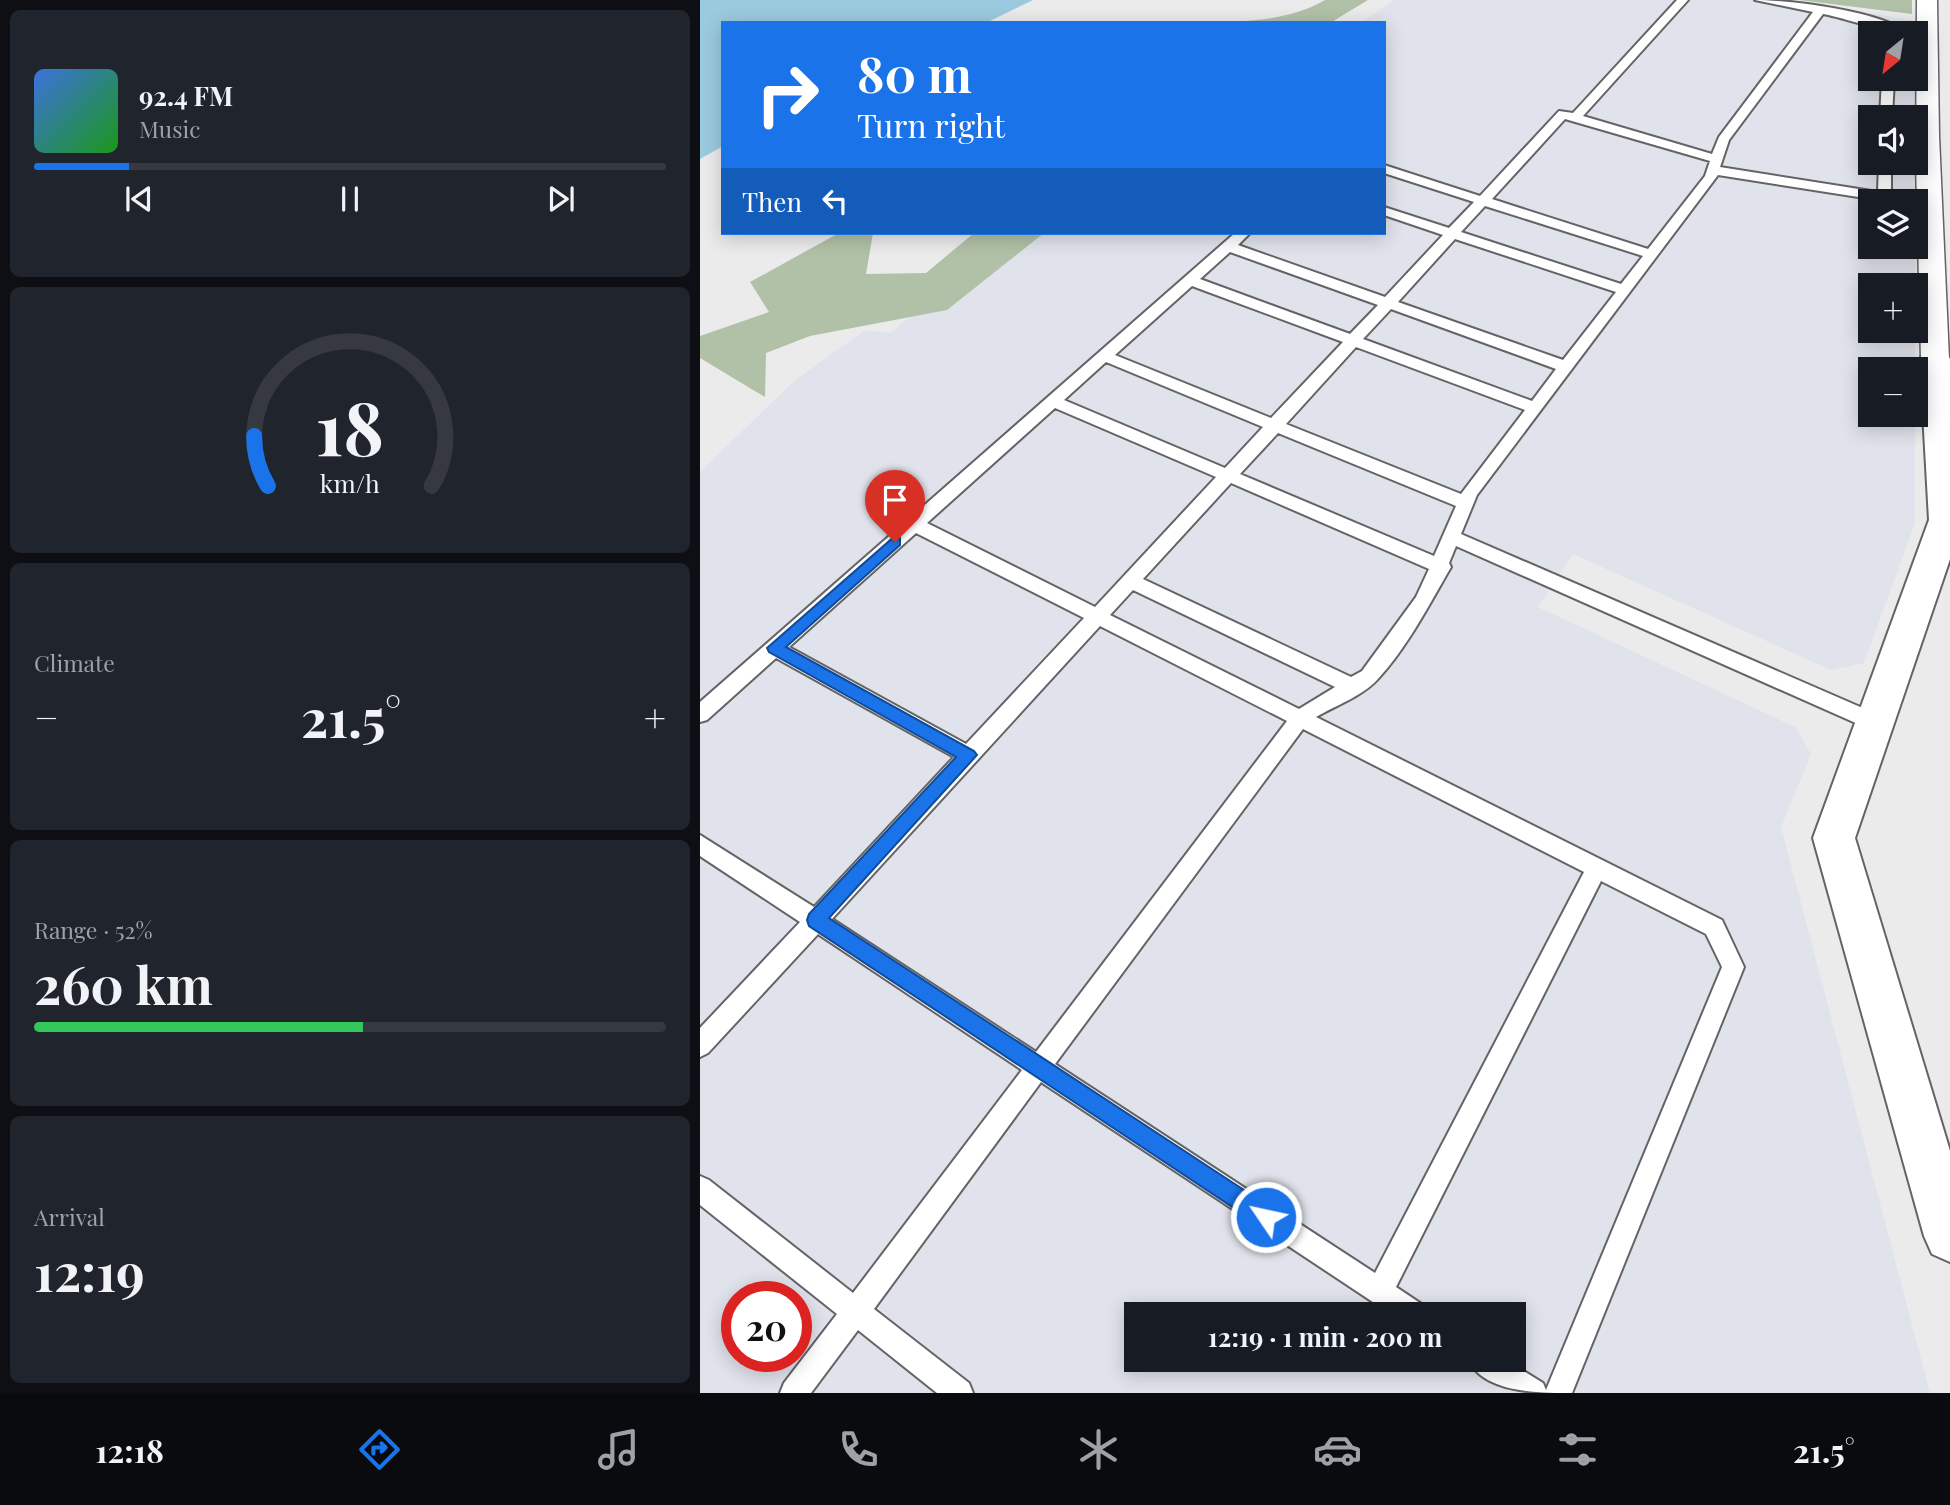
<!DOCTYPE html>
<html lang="en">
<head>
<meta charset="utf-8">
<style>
	:root { --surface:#171b24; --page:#20242c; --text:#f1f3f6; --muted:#9ea1a6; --line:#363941; --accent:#1a73e8 }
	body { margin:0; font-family:"Playfair Display",serif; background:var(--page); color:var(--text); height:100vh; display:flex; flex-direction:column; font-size:26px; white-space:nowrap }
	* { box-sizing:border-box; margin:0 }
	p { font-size:23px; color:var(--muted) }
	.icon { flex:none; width:38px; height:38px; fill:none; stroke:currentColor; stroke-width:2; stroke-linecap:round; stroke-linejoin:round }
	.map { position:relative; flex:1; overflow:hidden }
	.side { display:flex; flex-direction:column; gap:10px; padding:10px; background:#0d0f14; width:700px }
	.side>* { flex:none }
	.guide { position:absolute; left:21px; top:21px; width:665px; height:214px; border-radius:0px; box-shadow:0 4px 18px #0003; background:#1a73e8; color:#fff; overflow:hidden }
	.needle { width:46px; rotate:210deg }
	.tools { position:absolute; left:1158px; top:21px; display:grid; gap:14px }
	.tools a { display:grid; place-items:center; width:70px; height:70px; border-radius:0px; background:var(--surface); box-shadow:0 4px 18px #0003; font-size:35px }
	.speed { position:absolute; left:21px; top:1281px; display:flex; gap:14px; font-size:35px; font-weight:700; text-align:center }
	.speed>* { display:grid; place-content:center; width:91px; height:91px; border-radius:50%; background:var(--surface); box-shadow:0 4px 18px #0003; line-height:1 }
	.speed .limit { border:10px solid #d22; background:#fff; color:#111 }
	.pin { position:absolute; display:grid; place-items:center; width:60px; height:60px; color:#fff; margin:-72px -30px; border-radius:50% 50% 50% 0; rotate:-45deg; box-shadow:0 0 7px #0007 }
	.pin .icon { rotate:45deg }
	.me { position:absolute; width:77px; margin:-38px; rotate:304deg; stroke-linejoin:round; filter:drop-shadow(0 0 5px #0008) }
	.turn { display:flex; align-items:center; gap:24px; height:147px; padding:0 21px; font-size:32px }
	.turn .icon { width:91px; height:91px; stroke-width:2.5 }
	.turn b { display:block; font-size:49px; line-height:60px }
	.then { display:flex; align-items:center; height:66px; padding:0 21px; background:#0003; gap:14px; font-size:26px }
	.big { font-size:52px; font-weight:700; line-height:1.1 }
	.side .tile { flex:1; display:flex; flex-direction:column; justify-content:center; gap:10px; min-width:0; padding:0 24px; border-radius:10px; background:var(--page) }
	.side .dial { align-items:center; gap:0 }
	.dial svg { height:182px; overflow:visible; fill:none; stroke:var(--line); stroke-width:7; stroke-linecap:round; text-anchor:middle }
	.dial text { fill:var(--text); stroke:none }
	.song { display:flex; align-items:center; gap:21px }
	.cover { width:84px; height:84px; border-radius:10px; background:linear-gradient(135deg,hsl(220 70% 55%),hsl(120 70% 35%)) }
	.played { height:7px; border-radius:4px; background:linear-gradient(90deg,var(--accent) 15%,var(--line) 15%) }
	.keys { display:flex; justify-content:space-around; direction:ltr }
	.heat { display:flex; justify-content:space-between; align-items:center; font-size:38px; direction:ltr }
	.charge { height:10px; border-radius:5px; background:linear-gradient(90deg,#34c759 52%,var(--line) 0) }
	.trip { position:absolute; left:424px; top:1302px; width:402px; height:70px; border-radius:0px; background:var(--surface); box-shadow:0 4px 18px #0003; font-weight:700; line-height:70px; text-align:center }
	.tab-bar { display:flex; height:112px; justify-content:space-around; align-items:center; background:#090b0e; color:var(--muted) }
	.tab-bar .icon { width:49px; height:49px }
	.tab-bar .active { color:var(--accent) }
	.tab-bar b { font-size:32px; color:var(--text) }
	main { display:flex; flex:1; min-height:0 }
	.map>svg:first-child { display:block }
	.built { fill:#e1e3ec; fill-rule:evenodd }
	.green { fill:#b1c1a7 }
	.water { fill:#9bcadf }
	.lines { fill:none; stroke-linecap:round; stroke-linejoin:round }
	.service-casing { stroke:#646466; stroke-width:4 }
	.minor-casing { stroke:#646466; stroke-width:3 }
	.tertiary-casing { stroke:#646466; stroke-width:4 }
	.service { fill:#fff; fill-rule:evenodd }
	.minor { fill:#fff; fill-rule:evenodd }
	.tertiary { fill:#fff; fill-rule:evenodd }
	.route { fill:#1a73e8; stroke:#114b97; stroke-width:2 }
</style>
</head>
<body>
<main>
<section class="side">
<div class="tile">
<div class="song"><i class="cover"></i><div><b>92.4 FM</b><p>Music</p></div></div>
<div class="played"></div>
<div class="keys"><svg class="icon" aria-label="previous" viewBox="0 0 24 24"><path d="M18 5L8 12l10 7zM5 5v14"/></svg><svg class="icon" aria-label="pause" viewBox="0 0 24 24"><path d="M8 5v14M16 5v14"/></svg><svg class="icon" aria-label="next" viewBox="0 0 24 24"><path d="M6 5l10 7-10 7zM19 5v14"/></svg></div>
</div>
<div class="tile dial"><svg viewBox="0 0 100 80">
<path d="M14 69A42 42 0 1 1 86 69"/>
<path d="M14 69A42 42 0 0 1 8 47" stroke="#1a73e8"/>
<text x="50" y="56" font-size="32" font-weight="700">18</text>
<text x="50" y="72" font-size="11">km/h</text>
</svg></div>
<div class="tile"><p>Climate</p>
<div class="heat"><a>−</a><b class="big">21.5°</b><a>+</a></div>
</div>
<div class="tile"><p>Range · 52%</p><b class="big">260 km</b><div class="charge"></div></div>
<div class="tile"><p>Arrival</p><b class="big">12:19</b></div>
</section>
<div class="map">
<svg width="1250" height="1393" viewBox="0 0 1250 1393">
	<rect width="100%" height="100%" fill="#ebebec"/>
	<!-- built -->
	<path class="built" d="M694 0H1089L1216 21V33H1171V79H1216V117H1171V163H1216V201H1171V247H1216L1215 285H1171V331H1215V369H1171V415H1215V523L1164 663 1131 670 873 554 838 607 1095 727 1111 754 1081 827 1230 1393H0V472L94 381 165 330 190 333 315 233H684V23H661ZM37 1297H96V1356H37ZM436 1314H814V1360H436Z"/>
	<!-- green -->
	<path class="green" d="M625 0H668L630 23H507C547 21 589 21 625 0Z
		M1099 0H1212V14Z
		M139 233H173L166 274 226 273 274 233H344L247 310 110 336 66 353 65 397 0 358V336L69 312 50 282Z"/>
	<!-- water -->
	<path class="water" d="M0 0H333L286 23H23V146L0 159Z"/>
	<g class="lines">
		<!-- service casing -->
		<g class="service-casing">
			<path id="service" d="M977 0H988L883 116 1012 154 1019 137 1113 12 1055 0C1088 0 1182 11 1207 33 1188 34 1146 18 1123 14L1029 140 1020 167 1178 192 1179 163H1191V197L1184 201 1018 175 777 495 761 534 1181 716 1184 722 1181 728H1167L756 546 749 563 751 567C730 603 707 648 677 680 662 696 635 706 616 717L1022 920 1044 967 872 1393C837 1393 785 1393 768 1360H806L843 1383 846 1390 1022 967 1006 934 901 881 696 1287 723 1305 727 1314H691L341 1082 174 1309 269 1383 273 1393H237L158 1330 111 1393H80L84 1383 137 1314 0 1205V1176L9 1180 153 1293 322 1070 118 934 8 1053 0 1057V1028L100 922 0 856V835L114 907 254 757 76 658 7 720 0 722V702L535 233H550L538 245 685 297 743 235 684 215V207L749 228 774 202 684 173V165L780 196 859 111 873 113ZM865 119 1010 161 1005 176 948 249 792 199ZM785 206 943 256 921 284 761 232ZM755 239 916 292 863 360 698 302ZM530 252 678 305 650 334 500 279ZM492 286 643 342 571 418 415 355ZM691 309 856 369 832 401 663 339ZM656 347 825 410 761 494 586 424ZM406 362 563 427 525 468 364 400ZM355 408 516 477 395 607 227 523ZM578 433 756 506 734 556 540 474ZM531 483 729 569 716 597 662 671 651 677 443 579ZM216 533 384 618 266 744 89 647ZM433 590 635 687 599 709 410 615ZM400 626 587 721 336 1052 132 919ZM603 729 884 872 675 1273 355 1064Z
				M1182 79H1194L1192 117H1180Z"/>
		</g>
		<!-- minor casing -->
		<g class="minor-casing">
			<path id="minor" d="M1217 0H1237L1239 136 1249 359 1245 365 1235 368 1225 365 1221 359 1216 163Z"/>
		</g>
		<!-- tertiary casing -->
		<g class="tertiary-casing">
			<path id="tertiary" d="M1235 349 1246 352 1250 359V559L1155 838 1250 1151V1262L1232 1254 1224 1236 1113 838 1229 520 1220 359 1224 352Z"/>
		</g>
		<!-- service -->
		<use href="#service" class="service"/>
		<!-- minor -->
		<use href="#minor" class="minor"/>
		<!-- tertiary -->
		<use href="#tertiary" class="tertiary"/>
	</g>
	<!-- route -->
	<path class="route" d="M195 536 200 538V545L86 647 274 751 277 755 129 918 573 1209 576 1217 573 1224 566 1227 558 1224 109 926 107 920 109 914 256 757 69 652 67 648Z"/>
</svg>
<div class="tools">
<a><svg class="needle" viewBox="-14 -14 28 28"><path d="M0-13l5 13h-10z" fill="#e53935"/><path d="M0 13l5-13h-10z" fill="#9ea1a6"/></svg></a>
<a><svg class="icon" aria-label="sound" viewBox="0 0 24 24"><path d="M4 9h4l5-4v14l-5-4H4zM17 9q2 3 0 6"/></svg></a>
<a><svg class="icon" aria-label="layers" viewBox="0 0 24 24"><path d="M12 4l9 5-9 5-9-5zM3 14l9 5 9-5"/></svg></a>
<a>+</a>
<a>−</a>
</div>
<div class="speed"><div class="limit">20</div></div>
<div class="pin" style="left:195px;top:542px;background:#d93025"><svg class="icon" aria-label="arrive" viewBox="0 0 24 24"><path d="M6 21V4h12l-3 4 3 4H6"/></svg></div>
<svg class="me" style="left:566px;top:1217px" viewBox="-20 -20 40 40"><circle r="17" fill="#1a73e8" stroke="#fff" stroke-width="3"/><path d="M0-11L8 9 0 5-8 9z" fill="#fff"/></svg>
<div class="trip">12:19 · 1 min · 200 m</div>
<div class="guide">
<div class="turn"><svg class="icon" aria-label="right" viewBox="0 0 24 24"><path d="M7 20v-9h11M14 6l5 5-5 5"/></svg><div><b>80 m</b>Turn right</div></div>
<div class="then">Then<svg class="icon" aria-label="left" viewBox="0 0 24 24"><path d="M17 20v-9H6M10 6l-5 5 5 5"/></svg></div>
</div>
</div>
</main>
<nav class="tab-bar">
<b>12:18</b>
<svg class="icon active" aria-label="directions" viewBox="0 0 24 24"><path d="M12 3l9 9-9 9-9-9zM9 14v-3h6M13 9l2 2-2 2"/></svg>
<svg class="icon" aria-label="music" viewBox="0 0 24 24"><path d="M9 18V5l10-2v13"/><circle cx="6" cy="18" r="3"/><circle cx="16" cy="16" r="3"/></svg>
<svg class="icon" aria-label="phone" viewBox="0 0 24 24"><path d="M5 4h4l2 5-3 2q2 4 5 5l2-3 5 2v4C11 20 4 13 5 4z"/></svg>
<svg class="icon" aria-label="climate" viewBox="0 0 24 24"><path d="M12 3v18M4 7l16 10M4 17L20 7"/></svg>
<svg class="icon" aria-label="car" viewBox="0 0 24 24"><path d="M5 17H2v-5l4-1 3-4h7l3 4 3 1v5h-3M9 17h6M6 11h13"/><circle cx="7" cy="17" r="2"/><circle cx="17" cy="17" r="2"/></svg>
<svg class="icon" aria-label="filters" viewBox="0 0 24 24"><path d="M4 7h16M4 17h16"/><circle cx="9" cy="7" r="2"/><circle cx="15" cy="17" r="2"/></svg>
<b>21.5°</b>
</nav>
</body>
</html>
